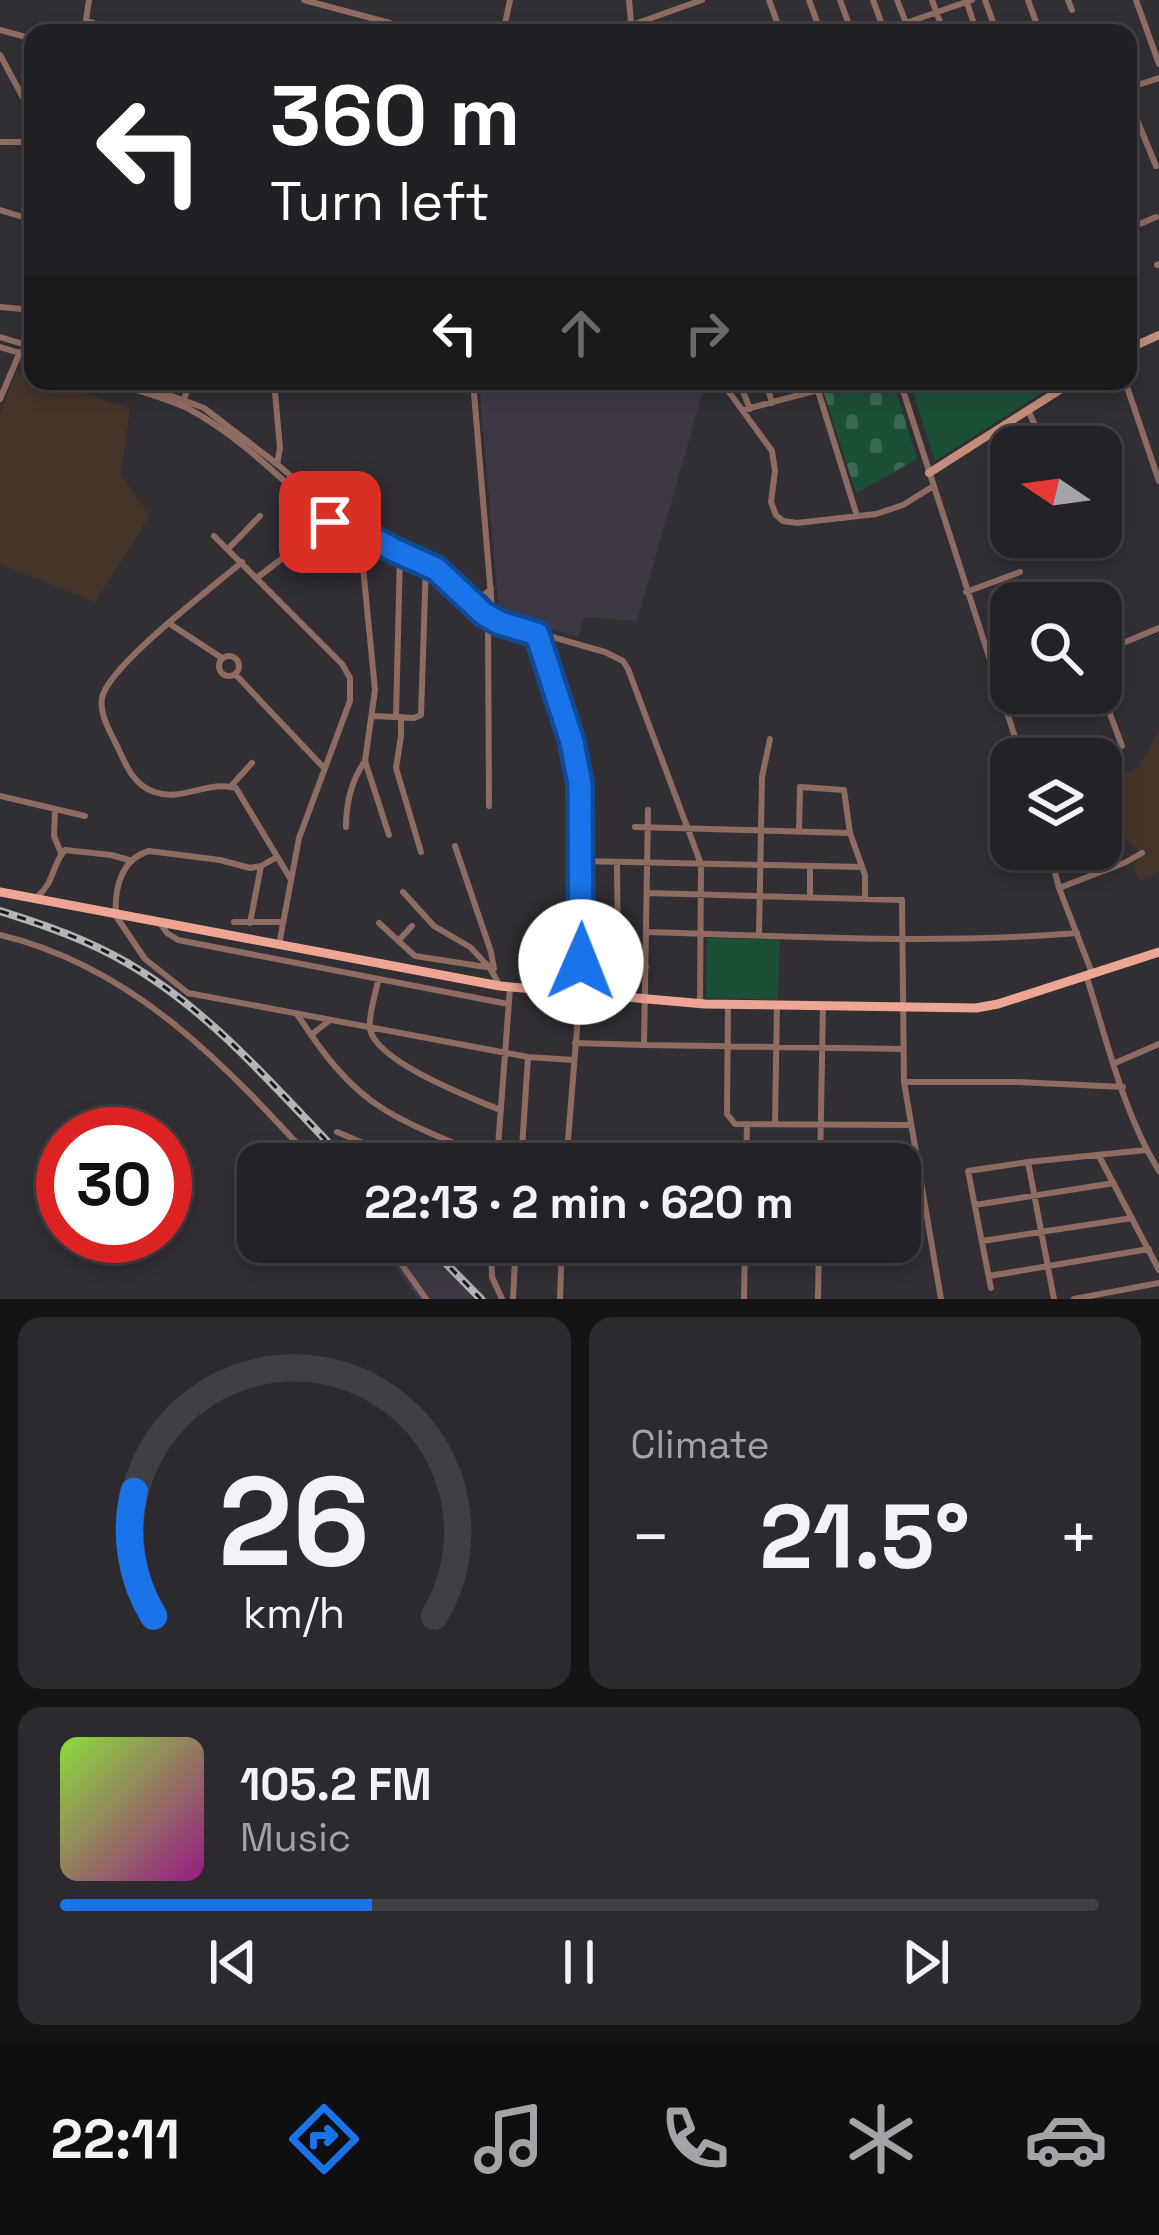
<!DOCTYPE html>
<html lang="en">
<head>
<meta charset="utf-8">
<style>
	:root { --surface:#252227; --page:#2d2a2f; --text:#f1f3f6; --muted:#a3a4a7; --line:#423f44; --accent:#1a73e8 }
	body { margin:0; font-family:"Space Grotesk",sans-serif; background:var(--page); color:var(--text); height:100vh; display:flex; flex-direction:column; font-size:45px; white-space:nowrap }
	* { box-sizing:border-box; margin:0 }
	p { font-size:39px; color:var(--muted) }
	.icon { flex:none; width:66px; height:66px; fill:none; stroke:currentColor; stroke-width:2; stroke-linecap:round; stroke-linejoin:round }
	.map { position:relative; height:1299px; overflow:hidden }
	.sheet { display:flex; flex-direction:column; gap:18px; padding:18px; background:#141315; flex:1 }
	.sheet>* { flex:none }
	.guide { position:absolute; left:24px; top:24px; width:1113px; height:366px; border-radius:24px; box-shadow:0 6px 18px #0003,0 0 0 3px var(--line); background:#202124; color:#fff; overflow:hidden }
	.needle { width:78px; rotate:283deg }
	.tools { position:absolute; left:990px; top:426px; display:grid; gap:24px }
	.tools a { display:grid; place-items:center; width:132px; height:132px; border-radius:24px; background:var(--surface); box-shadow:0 6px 18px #0003,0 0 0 3px var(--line); font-size:60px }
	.speed { position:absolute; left:36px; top:1107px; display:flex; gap:24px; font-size:60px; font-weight:700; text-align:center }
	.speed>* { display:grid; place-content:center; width:156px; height:156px; border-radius:50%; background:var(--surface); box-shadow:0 6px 18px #0003,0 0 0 3px var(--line); line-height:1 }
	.speed .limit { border:18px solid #d22; background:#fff; color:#111 }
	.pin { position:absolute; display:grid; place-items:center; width:102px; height:102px; color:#fff; margin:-51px; border-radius:24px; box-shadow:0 6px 18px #0006 }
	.me { position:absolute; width:132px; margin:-66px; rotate:1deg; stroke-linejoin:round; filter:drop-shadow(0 0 9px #0008) }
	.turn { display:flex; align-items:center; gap:42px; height:252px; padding:0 48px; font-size:54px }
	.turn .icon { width:156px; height:156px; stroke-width:2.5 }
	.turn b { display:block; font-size:84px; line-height:102px }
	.lanes { display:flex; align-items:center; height:114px; padding:0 48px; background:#0003; justify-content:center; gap:60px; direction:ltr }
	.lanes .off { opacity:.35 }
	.big { font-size:90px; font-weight:700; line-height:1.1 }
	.sheet .tile { flex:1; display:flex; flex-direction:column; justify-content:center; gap:18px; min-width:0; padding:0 42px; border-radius:24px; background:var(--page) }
	.sheet .dial { align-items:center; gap:0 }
	.dial svg { height:312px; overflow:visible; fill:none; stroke:var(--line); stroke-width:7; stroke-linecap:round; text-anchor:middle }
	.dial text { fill:var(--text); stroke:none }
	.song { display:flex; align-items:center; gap:36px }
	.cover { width:144px; height:144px; border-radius:18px; background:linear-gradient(135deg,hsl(90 70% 55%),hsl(310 70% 35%)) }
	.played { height:12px; border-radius:6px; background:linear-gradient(90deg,var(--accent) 30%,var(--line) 30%) }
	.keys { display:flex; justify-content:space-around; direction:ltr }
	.heat { display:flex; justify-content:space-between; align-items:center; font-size:66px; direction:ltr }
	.sheet .tiles { flex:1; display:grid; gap:18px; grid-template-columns:1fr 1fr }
	.tile:last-child { grid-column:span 2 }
	.trip { position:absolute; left:237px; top:1143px; width:684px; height:120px; border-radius:24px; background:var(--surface); box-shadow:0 6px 18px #0003,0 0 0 3px var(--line); font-weight:700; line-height:120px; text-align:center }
	.menu { display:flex; height:192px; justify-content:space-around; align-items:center; background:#0f0e10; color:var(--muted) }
	.menu .icon { width:84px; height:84px }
	.menu .on { color:var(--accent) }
	.menu b { font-size:54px; color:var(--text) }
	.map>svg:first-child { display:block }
	.built { fill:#3d3843 }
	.education { fill:#443329 }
	.cemetery { fill:url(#cemetery-stones) }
	.garden { fill:#1c5036 }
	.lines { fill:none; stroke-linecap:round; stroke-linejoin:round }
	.street { stroke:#8f6c62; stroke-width:6 }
	.secondary { stroke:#c48d7e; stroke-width:8 }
	.primary { stroke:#eea694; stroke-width:9 }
	.rail-casing { stroke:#b4b3b6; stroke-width:8 }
	.rail { stroke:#18171a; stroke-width:3; stroke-dasharray:9; stroke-linecap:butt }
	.route-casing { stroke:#114b97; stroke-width:30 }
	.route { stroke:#1a73e8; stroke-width:21 }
</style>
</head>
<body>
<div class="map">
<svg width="1159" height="1299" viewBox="0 0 1159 1299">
	<defs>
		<pattern id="cemetery-stones" width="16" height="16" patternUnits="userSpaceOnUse" patternTransform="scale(3)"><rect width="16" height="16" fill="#1c5036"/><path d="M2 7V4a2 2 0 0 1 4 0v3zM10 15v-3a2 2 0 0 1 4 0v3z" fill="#3c6852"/></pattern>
	</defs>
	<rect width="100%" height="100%" fill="#312e34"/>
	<!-- built -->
	<path class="built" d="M479 381H706L637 621 584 617 578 637 499 614Z
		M378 1242H431L489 1299H418Z"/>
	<!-- education -->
	<path class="education" d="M16 372 33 376V381H50L130 409 121 475 150 516 95 602 0 564V414Z
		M1159 731V872L1140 881 1133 868 1141 853 1107 824 1115 797 1125 787 1120 783V777L1138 768Z"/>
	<!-- cemetery -->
	<path class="cemetery" d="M820 381H893L917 459 856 493Z"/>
	<!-- garden -->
	<path class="garden" d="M909 381H1061L935 461Z
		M707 938 780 940 778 1000 706 998Z"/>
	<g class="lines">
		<!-- street -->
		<path class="street" d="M304 0 390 23 398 33
			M629 0 632 33
			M769 0 781 33
			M809 0 821 33
			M840 0 852 33
			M873 0 885 33
			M897 0 910 33
			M932 0 944 33
			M985 0 997 33
			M1028 0 1036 22
			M1068 0 1072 10
			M1136 0 1159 64
			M967 3 977 33
			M86 21 127 33
			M906 23 972 0
			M632 25 702 0
			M0 30 33 39
			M84 33 89 0
			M503 33 510 0
			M0 55 33 116
			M1128 88 1159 78
			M1128 98 1156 166
			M0 142H33
			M0 210 33 220
			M1128 229 1156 217
			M1157 265 1159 264
			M0 307 33 310
			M0 337 33 347
			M0 347 33 357
			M108 381C135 390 164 397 189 409 238 435 281 479 322 515L327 524
			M132 381 204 408 277 464 331 511 336 521
			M274 381 280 448 277 464
			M473 381 493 620
			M721 381 772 451 775 471 771 502 776 515 783 521 797 523 876 514 903 505 932 487
			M739 381 750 409
			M766 381 772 403
			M803 381 806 393
			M815 381 857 516
			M900 381 1022 759
			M1125 381 1159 481
			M0 399 20 352
			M183 403 190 381
			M743 410 818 390
			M1028 410 1045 447
			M351 528 363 567 375 690 365 761 389 835
			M214 536 342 664 350 678V701L299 838 279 945
			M228 549 260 516
			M242 562C213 587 108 666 102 698 99 715 112 735 119 750 127 768 134 784 154 792 182 802 209 780 236 788L290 878
			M258 577 327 524 341 521 437 569 475 608 493 620 605 652 623 661 628 669 701 864 700 1003
			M1088 582 1096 603
			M966 592 1020 572
			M467 600 481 597 491 589
			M1101 617 1112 647
			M488 618 489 806
			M170 624 222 658
			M537 634 572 742 582 798 580 993 566 1164
			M1101 652 1159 628
			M219 666a10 10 0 1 1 20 0a10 10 0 1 1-20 0Z
			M235 674 324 768
			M374 716 414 718 421 715 426 564
			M396 716 400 553
			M401 717V736L396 768 421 852
			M1087 759 1122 746 1101 690
			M231 786 252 763
			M0 796 85 816
			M55 810 54 836 61 853
			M346 827C346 803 351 781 365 761
			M635 827 850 833
			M799 831 800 787 844 790 850 833 865 875V897
			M455 846 491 952 494 969
			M1049 849 1059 888 1092 973
			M277 857 261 866 250 868 220 860 149 851C121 859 114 889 116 916L145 959 188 993 528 1057 574 1060
			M581 861 862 867
			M617 862 618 964
			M1059 888 1124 863 1142 853
			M403 892 434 926 470 947 490 968 500 986
			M647 893 902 900 904 1082 941 1299
			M810 896V866
			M37 897C55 882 52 864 65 850L111 855 129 860
			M234 922H282
			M160 923 167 933 178 940 508 1004
			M250 923 261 866
			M379 923 415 956 486 967
			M647 932C790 936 934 945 1077 933
			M0 935C135 967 226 1066 316 1164
			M759 935 762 777 770 739
			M398 941 412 926
			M536 950 580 953
			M581 962 646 967
			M1086 975C1107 1040 1123 1113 1159 1171
			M378 980C376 994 368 1015 370 1029 376 1062 472 1098 500 1110
			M728 1005 727 1114 735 1124 910 1125
			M297 1014C321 1051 347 1087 385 1110 420 1131 460 1145 497 1161
			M311 1035 330 1020
			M575 1043 644 1045 648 810
			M644 1045 903 1049
			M1115 1063 1159 1044
			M904 1082H1018L1123 1087
			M775 1124 777 1005
			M337 1132 363 1143 392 1164
			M1099 1156 1159 1270
			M497 1160 510 988
			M1028 1162 1054 1299
			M521 1164 528 1057
			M746 1164 747 1124
			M820 1164 823 1006
			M975 1205 1114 1183
			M982 1241 1132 1218
			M386 1242 426 1299
			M491 1242 492 1277 502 1299
			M989 1276 1149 1249
			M991 1288 968 1171 1028 1162 1146 1150
			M513 1299 516 1242
			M560 1299 562 1242
			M744 1299 745 1242
			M818 1299 819 1242
			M1074 1299 1159 1283"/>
		<!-- secondary -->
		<path class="secondary" d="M1128 349 1159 335
			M929 473 1074 381"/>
		<!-- primary -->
		<path class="primary" d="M0 892 500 986 705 1004 976 1008 998 1004 1159 952"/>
		<!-- rail casing -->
		<g class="rail-casing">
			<path id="rail" d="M0 911C45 925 88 940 129 964 215 1014 280 1094 349 1164
				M425 1242 481 1299"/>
		</g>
		<!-- rail -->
		<use href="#rail" class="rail"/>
	</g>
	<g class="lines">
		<!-- route casing -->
		<g class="route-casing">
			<path id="route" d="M330 522 346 523 392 549 436 569 484 614 500 623 537 634 572 742 580 784 581 962"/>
		</g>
		<!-- route -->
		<use href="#route" class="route"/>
	</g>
</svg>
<div class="tools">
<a><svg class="needle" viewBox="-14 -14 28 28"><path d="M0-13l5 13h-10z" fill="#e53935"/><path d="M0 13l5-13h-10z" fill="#a3a4a7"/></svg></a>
<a><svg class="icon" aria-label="search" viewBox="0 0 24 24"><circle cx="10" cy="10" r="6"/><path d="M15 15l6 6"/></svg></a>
<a><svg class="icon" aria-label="layers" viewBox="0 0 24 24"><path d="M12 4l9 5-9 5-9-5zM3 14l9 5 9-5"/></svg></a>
</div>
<div class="speed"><div class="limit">30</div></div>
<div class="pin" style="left:330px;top:522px;background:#d93025"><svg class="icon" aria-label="arrive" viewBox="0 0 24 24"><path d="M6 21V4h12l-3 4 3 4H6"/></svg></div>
<svg class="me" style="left:581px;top:962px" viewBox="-20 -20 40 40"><circle r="19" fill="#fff"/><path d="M0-13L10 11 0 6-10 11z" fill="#1a73e8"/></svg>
<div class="trip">22:13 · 2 min · 620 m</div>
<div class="guide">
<div class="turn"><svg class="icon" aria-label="left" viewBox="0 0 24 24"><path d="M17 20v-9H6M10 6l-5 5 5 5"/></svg><div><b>360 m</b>Turn left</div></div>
<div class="lanes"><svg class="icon" aria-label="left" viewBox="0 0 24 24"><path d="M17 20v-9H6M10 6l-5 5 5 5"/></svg><svg class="icon off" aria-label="ahead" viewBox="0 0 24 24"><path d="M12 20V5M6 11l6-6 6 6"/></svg><svg class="icon off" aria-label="right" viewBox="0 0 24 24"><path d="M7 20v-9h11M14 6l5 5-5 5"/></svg></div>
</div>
</div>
<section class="sheet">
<div class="tiles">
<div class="tile dial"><svg viewBox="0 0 100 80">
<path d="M14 69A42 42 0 1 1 86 69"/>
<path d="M14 69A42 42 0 0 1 9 37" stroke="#1a73e8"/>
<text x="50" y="56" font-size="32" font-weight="700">26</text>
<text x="50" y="72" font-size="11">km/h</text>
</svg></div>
<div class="tile"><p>Climate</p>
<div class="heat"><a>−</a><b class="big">21.5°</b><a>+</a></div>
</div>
<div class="tile">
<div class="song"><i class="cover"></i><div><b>105.2 FM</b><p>Music</p></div></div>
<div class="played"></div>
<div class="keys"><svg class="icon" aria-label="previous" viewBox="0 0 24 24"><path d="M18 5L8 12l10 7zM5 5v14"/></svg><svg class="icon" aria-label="pause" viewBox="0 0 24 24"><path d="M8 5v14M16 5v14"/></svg><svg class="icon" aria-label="next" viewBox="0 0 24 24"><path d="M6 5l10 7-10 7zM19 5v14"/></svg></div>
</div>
</div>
</section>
<nav class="menu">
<b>22:11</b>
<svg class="icon on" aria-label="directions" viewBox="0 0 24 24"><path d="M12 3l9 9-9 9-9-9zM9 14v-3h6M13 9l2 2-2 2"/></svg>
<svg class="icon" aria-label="music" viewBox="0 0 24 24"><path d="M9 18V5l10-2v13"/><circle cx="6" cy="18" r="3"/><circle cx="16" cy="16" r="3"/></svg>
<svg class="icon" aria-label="phone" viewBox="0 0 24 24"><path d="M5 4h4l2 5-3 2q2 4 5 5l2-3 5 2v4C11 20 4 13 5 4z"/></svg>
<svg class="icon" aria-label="climate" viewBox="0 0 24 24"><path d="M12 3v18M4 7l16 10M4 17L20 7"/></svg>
<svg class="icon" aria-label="car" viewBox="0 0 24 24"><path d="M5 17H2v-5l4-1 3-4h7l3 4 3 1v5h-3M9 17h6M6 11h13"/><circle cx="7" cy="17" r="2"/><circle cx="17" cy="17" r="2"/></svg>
</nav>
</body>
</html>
